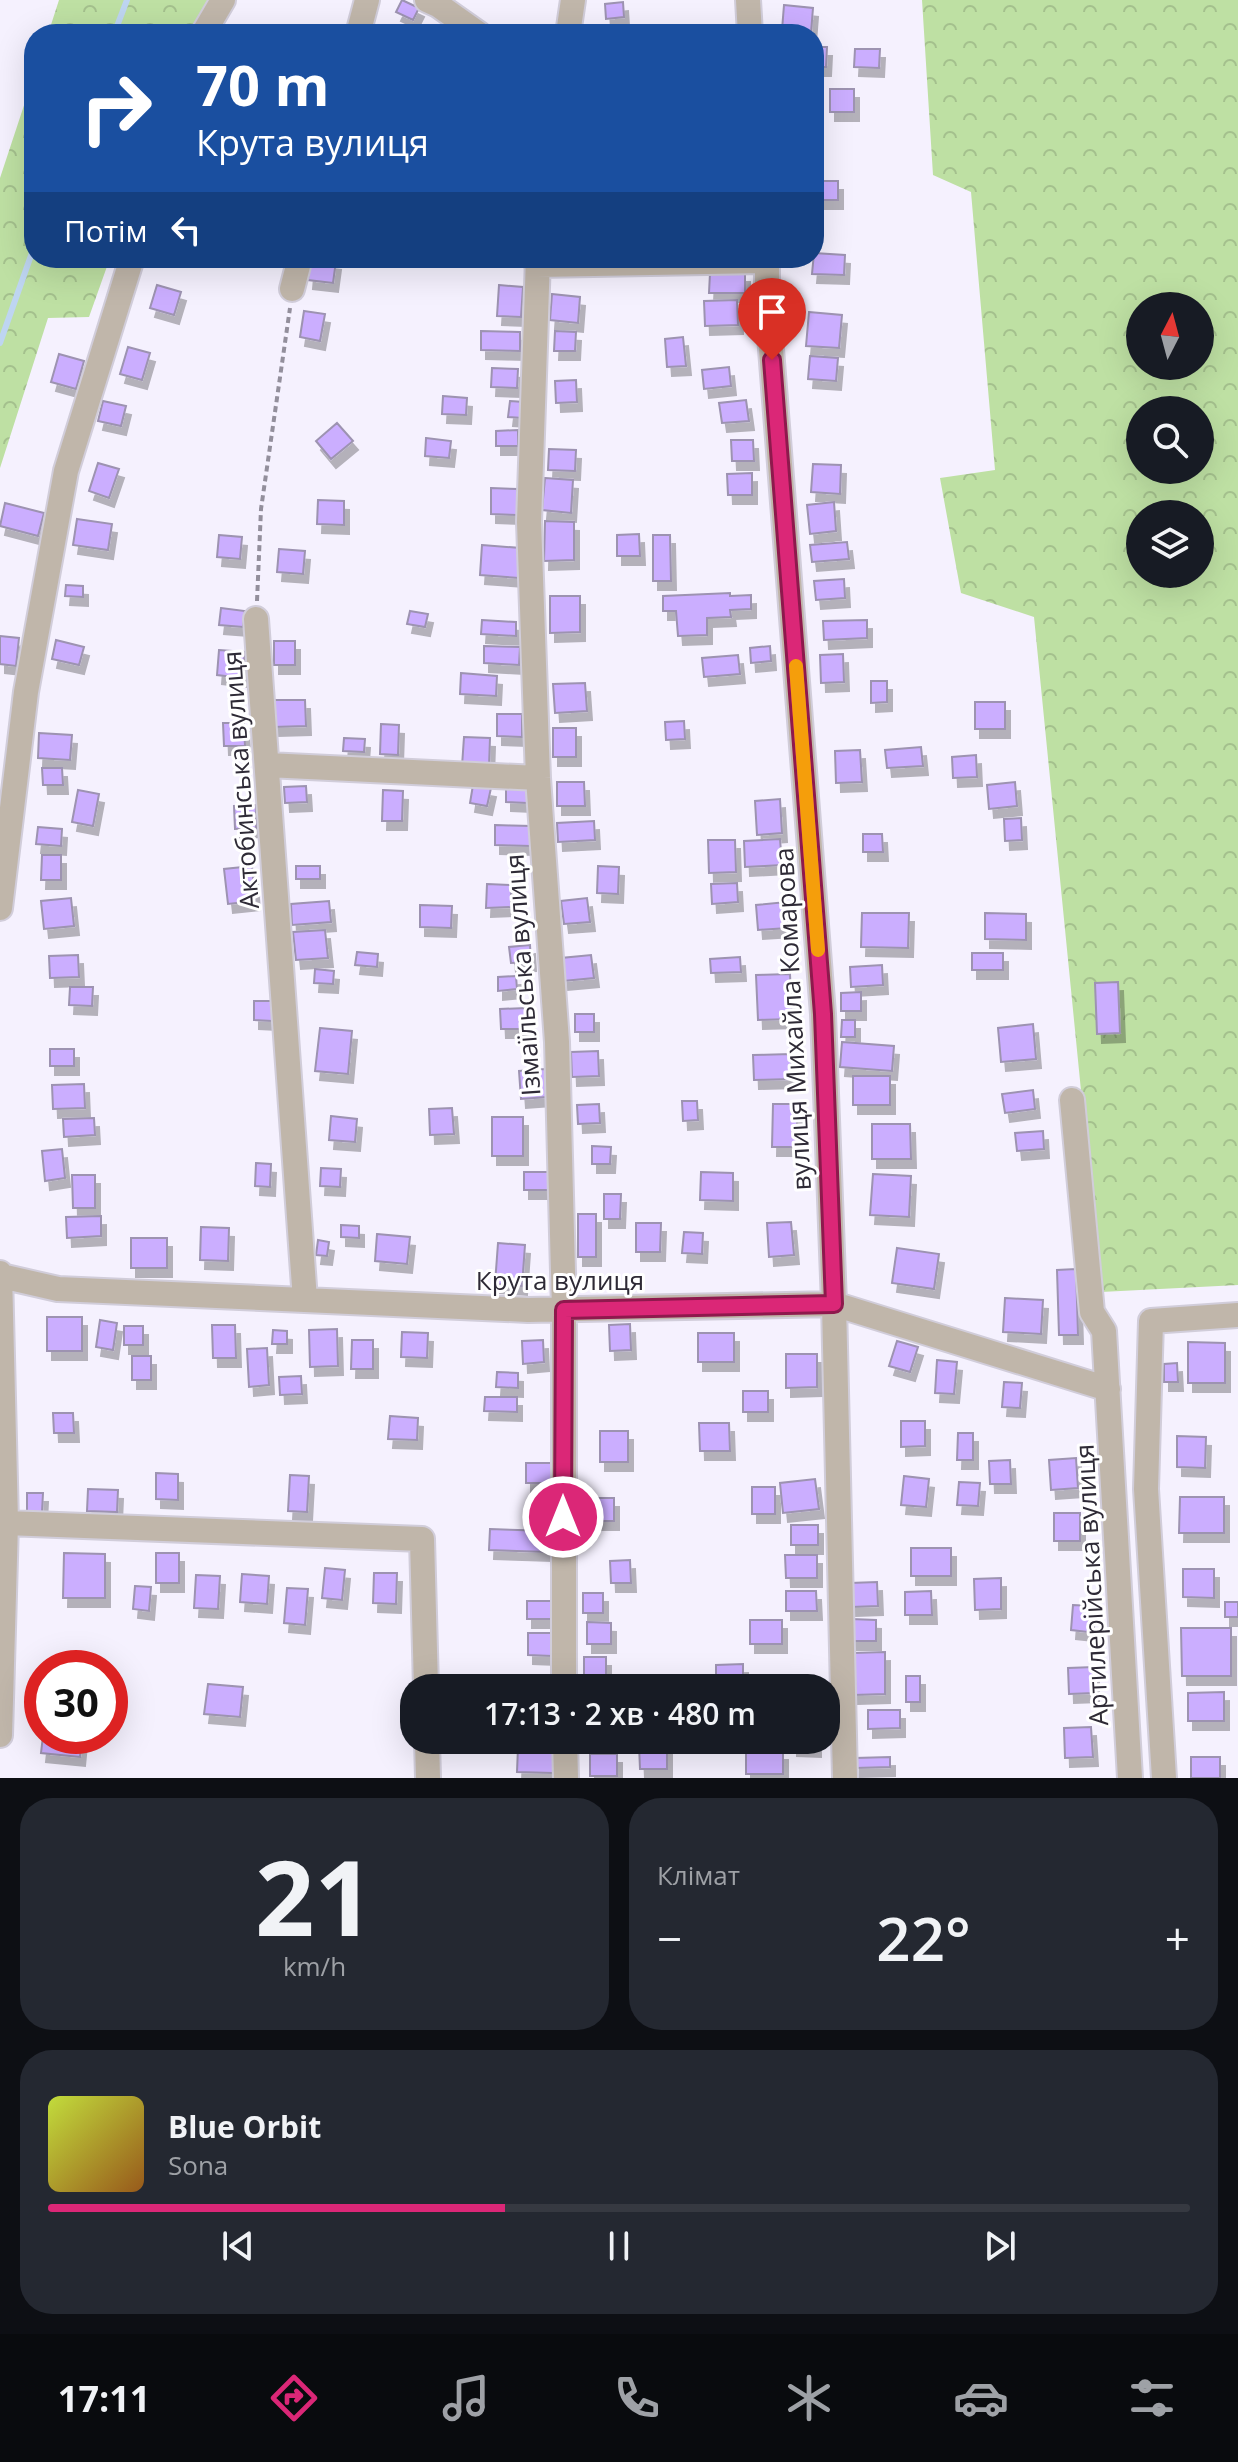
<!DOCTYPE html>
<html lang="uk">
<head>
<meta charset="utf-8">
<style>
	:root { --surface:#171b24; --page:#242831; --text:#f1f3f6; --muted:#9ea1a6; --line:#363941; --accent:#db2777 }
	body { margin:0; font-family:"Open Sans",sans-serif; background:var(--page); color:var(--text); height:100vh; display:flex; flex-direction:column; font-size:30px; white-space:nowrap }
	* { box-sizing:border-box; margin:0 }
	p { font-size:26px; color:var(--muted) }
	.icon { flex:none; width:44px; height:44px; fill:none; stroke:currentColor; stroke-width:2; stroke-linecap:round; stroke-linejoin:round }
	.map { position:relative; height:1778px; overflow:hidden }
	.sheet { display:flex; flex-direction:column; gap:20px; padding:20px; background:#0d0f14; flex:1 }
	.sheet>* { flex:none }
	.hud { position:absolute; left:24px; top:24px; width:800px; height:244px; border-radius:32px; box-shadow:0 8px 32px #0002; background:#1a4fa0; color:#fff; overflow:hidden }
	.needle { width:52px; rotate:6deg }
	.buttons { position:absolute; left:1126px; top:292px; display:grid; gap:16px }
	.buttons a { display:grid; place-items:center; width:88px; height:88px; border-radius:50%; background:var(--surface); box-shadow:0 8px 32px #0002; font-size:40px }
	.speed { position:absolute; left:24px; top:1650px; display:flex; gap:16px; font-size:40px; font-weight:700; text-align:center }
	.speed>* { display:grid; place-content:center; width:104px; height:104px; border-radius:50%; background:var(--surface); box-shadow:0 8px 32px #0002; line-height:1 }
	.speed .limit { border:12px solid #d22; background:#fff; color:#111 }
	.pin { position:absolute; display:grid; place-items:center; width:68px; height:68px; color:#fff; margin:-82px -34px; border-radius:50% 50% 50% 0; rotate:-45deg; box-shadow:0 0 8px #0007 }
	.pin .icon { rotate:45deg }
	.me { position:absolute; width:88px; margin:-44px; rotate:0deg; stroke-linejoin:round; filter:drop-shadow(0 0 6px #0008) }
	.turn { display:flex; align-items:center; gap:28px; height:168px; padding:0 40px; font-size:36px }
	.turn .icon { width:104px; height:104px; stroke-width:2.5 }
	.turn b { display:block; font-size:56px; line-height:68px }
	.then { display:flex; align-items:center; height:76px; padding:0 40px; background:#0003; gap:16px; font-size:30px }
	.big { font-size:60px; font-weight:600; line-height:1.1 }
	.sheet .widget { flex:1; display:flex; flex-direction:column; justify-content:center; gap:12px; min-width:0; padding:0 28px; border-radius:32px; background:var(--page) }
	.sheet .dial { align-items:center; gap:0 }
	.dial b { font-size:104px; line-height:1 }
	.song { display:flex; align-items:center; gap:24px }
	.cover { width:96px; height:96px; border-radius:12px; background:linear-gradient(135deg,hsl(70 70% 55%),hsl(30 70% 35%)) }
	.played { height:8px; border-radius:4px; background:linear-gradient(90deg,var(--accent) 40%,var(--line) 40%) }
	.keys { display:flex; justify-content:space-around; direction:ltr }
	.heat { display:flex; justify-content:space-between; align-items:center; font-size:44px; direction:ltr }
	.sheet .tiles { flex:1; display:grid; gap:20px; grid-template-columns:1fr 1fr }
	.widget:last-child { grid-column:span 2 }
	.trip { position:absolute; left:400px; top:1674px; width:440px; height:80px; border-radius:32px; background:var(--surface); box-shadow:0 8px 32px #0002; font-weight:600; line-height:80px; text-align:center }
	.menu { display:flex; height:128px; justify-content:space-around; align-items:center; background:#090b0e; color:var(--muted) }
	.menu .icon { width:56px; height:56px }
	.menu .active { color:var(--accent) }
	.menu b { font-size:36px; color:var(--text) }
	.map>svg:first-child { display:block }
	.forest { fill:url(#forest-crowns); fill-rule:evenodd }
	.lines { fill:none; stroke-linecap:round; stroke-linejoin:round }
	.stream { stroke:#bed5f1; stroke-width:6 }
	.building { fill:#cbaeff; stroke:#9d93b1; stroke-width:2; filter:url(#shadow) }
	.minor-casing { stroke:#d1cdda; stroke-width:28 }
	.path { stroke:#938f9c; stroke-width:4; stroke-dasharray:6 4; stroke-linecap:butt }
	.minor { stroke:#c0b6aa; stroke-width:24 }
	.route-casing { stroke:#8e194d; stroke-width:20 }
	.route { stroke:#db2777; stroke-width:14 }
	.slow { stroke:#f59e0b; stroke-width:14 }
	.labels { text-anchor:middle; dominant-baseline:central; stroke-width:6; stroke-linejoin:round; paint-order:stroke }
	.street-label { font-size:26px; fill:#2e2a36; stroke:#fff }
</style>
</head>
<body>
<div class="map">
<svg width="1238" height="1778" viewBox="0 0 1238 1778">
	<defs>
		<pattern id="forest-crowns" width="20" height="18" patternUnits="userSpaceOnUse" patternTransform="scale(2)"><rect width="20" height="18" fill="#bee0a3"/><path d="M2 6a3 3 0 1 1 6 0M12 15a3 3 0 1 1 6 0" fill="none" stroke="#a4c08d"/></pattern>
		<filter id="shadow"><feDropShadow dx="5" dy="9" stdDeviation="0" flood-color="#0004"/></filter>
	</defs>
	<rect width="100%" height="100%" fill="#f5f1fe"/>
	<!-- forest -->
	<path class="forest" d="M59 0H209L190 34H48Z
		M922 0H1238V1285L1101 1292 1034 617 961 593 940 478 995 470 971 192 933 175ZM1140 306H1200V366H1140ZM1140 410H1200V470H1140ZM1140 514H1200V574H1140Z
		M34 75V258H110L89 317 48 318 0 468V178Z"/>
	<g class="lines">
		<!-- stream -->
		<path class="stream" d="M114 34 127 0
			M0 343 34 247"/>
	</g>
	<!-- building -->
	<path class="building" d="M402 0 419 8 413 20 396 12Z
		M623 2 624 17 606 19 605 4Z
		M784 5 813 8 811 33 782 30Z
		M814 47H827L826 67H814Z
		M855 49H880L879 68 854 67Z
		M830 89H854V112H830Z
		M814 181H838V200H814Z
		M814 253 845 255 844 275 812 274Z
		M310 258 336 261 333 283 308 280Z
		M710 273H745V293H709Z
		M157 285 181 292 174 315 150 308Z
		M499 285 523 287 521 317 497 316Z
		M552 294 580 297 578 323 550 320Z
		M737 300 738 325 705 326 704 301Z
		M304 311 325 314 320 341 300 337Z
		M809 312 842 315 839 348 806 346Z
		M481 331 520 332V351L481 350Z
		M555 331 576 332 575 351H554Z
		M683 337 686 366 667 367 665 339Z
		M128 347 150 353 142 380 120 374Z
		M59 354 84 361 76 389 51 382Z
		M810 356 838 358 836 381 808 379Z
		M729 367 731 386 704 389 702 370Z
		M492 368 518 369 517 388 491 387Z
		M576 380 577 402 556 403 555 381Z
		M443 396 467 398 466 415 442 414Z
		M746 400 749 421 722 423 719 403Z
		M103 401 126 406 121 426 98 421Z
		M510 401 524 402 523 418 508 417Z
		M337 423 353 441 331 459 316 441Z
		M518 430V446H496V431Z
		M426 438 451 441 449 458 425 456Z
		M731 440H753L754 461H732Z
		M549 449 576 450 575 471 548 470Z
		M98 463 119 469 109 498 89 491Z
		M813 464 841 465 840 494 811 492Z
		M752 473V495H728L727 474Z
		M545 478 573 480 571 513 542 510Z
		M491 488 517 489V515L491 514Z
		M318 500 344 501V525L317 524Z
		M834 502 836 531 810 534 807 505Z
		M5 503 44 513 38 536 0 526Z
		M77 519 112 524 108 550 73 545Z
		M545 521 574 522V560L544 561Z
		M639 534 640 556H617V535Z
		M219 535 242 537 240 559 217 557Z
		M653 535H670L671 581H653Z
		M847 542 849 559 812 562 810 545Z
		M482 545 521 548 519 578 480 575Z
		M279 549 305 551 303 574 277 572Z
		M844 579 845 598 816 600 814 581Z
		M66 585 83 586V597L65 596Z
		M730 593V596L751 595V609L730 610 731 617 707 618V635L678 636 676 611H663V596Z
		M550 596H580V632L550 633Z
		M221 608 245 611 243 627 219 625Z
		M410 611 428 614 425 627 407 624Z
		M482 620 516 622V636L481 634Z
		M867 620V638L824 640 823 621Z
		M0 636 19 638 16 666 0 664Z
		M56 640 84 647 79 665 52 659Z
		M274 641H295V665H274Z
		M484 646 520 647 519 665 484 663Z
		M770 646 771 661 751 663 750 648Z
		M219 650 245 652 242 678 217 675Z
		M843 654 844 682 821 683 820 655Z
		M738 655 740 674 704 677 702 658Z
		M461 673 497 676 496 696 460 694Z
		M871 681H887V702L871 703Z
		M585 683 587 711 555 713 553 684Z
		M273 700H305L306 726 273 727Z
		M975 702H1005V729H975Z
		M497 714H522V737L497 736Z
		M684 721 685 739 666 740 665 722Z
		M223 723H244L245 746H224Z
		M381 724 399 725 398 755 380 754Z
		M553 728H576V757H553Z
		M39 733 72 735 70 760 38 758Z
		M464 737 490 738 489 767 462 766Z
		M344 738 365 739 364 752 343 751Z
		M921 747 923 766 887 768 885 750Z
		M860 750 862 782 836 783 835 751Z
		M976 755 977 777 953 778 952 757Z
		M42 768H62L63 785H43Z
		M557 782H584L585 806H557Z
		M1015 782 1017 806 989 809 987 785Z
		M506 784 528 785 527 803 506 802Z
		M473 785 491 788 487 806 470 803Z
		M306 786 307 802 285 803 284 787Z
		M78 790 99 794 93 826 72 822Z
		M383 790 403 791 402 821H382Z
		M780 799 782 833 757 835 755 801Z
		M256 805V828L235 829 234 806Z
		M1021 818 1022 840 1005 841 1004 819Z
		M594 821 595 840 558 842 557 823Z
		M495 825 531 826V846L495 845Z
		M38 827 62 829 61 846 36 844Z
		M863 834H882L883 852H863Z
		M780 839 782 865 745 867 744 841Z
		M708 840H735L736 872 709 873Z
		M42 855H61V880H41Z
		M252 866 255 901 228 904 224 869Z
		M296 866H320V879H296Z
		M598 866 619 867 618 894 597 893Z
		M737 883 738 902 712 904 711 884Z
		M487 884 511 885V907L486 908Z
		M71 898 74 926 44 929 41 901Z
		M587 898 590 922 564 924 561 901Z
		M329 901 331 922 292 925 291 904Z
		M786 902 788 928 758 930 756 905Z
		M420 905 452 906 451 928 420 927Z
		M862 913H909L908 948 861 947Z
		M985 913 1026 914V940L985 939Z
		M325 930 328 958 296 960 293 932Z
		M530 945 531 962 511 963 509 947Z
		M357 952 378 954 377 967 355 965Z
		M972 953H1003V970H972Z
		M78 955 79 977 50 978 49 956Z
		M591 955 594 978 563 981 561 958Z
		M740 957 741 972 711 973 710 959Z
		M882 965 883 985 851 987 850 967Z
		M315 969 334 971 333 984 314 983Z
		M790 974 792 1019 758 1020 756 975Z
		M516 976 517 989 498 991V977Z
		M1118 982 1120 1033 1097 1034 1095 983Z
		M70 987H93L92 1006 69 1005Z
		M861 992V1011H841V993Z
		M254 1001H273L272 1021 254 1020Z
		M526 1008V1029H501L500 1009Z
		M575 1014H594V1032H575Z
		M842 1020H855V1037H841Z
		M1033 1024 1036 1059 1001 1062 998 1028Z
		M320 1028 352 1031 348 1074 315 1071Z
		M842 1042 894 1046 892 1071 840 1067Z
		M50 1049H74V1066H50Z
		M598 1051 599 1076 572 1077 571 1052Z
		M791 1054 792 1079 754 1080 753 1055Z
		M545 1069 547 1097 521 1099 519 1071Z
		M853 1076H890V1105H853Z
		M84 1084 85 1108 53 1109 52 1085Z
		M1033 1090 1035 1109 1005 1113 1002 1094Z
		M682 1101H697L698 1120 683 1121Z
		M599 1104 600 1123 578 1124 577 1105Z
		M773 1104H797V1147H772Z
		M452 1108 454 1134 430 1135 429 1109Z
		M331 1116 357 1119 355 1142 329 1140Z
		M492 1117H523V1156H492Z
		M94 1118 95 1135 64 1137 63 1119Z
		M872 1124H910L911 1159H872Z
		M1043 1131 1044 1149 1017 1151 1015 1133Z
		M592 1146 611 1147 610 1164H592Z
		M62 1149 65 1178 45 1181 42 1151Z
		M256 1163 271 1164 270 1187 255 1186Z
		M321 1168 341 1169 340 1187 320 1186Z
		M524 1172H549V1190H524Z
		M701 1172 733 1173V1201L700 1200Z
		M873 1174 911 1176 909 1217 870 1215Z
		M72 1175H95V1208H73Z
		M604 1194H621L620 1219H604Z
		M578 1214H596V1257H578Z
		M101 1216V1236L67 1238 66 1217Z
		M791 1222 794 1255 769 1257 767 1223Z
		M636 1223H661L660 1252H636Z
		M341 1225 359 1226V1238L341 1237Z
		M201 1227 229 1228 228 1261 200 1260Z
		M684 1232 703 1233 702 1254 682 1253Z
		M377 1234 410 1237 407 1264 375 1261Z
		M131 1238H167V1268H131Z
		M318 1240 329 1242 327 1256 316 1255Z
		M498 1243 525 1245 522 1286 495 1284Z
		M897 1248 939 1254 934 1289 892 1283Z
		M1076 1269 1078 1335H1059L1057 1270Z
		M1005 1298 1043 1300 1041 1334 1003 1332Z
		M47 1317H82V1351H47Z
		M100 1320 117 1323 113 1350 96 1347Z
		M630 1324 631 1350 610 1351 609 1325Z
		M212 1325H235L236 1358H213Z
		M124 1326H143V1345H124Z
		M337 1329 338 1366 310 1367 309 1330Z
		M273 1330 287 1331V1344H272Z
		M402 1332 428 1333 427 1358 401 1357Z
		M698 1333H734V1362H698Z
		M352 1340H373V1369H351Z
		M543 1340 544 1362 523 1364 522 1341Z
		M897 1341 918 1347 910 1372 889 1366Z
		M1188 1342 1225 1343V1383H1188Z
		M267 1348 269 1385 249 1387 247 1349Z
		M786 1354H817V1387L786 1388Z
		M132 1356H151V1380H132Z
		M937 1360 957 1362 954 1394 935 1393Z
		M1177 1363 1178 1382H1164V1364Z
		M497 1372 518 1373V1388L496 1387Z
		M301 1376 302 1394 280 1395 279 1377Z
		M1004 1382 1022 1383 1020 1408 1002 1407Z
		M743 1391H768V1412H743Z
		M485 1397H517V1412L484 1411Z
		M53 1413H73L74 1433H54Z
		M390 1416 418 1418 417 1440 388 1439Z
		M901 1421H925V1446L901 1447Z
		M699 1423H729L730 1451H700Z
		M600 1431H628V1462H600Z
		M958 1433H973V1460H957Z
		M1177 1436 1206 1437 1205 1468 1177 1467Z
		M1076 1458 1078 1488 1051 1490 1049 1460Z
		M1010 1460 1011 1484H990L989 1461Z
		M526 1463H552V1483H526Z
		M156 1473 178 1474V1500L156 1499Z
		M290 1475 309 1476 307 1512 288 1511Z
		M904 1476 929 1479 926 1507 901 1505Z
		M815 1479 819 1509 783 1513 780 1483Z
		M959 1482 980 1483 978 1506 957 1505Z
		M752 1487H775V1514H752Z
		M88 1489 118 1490 117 1512 87 1511Z
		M27 1493H43L42 1512H27Z
		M1180 1497H1224V1533H1179Z
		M588 1498H614V1521H588Z
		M532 1500H554V1527H532Z
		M1054 1513H1080V1541H1054Z
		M791 1525H818V1545H791Z
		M490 1529 548 1531 547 1552 489 1550Z
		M911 1548H951V1576H911Z
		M64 1553 105 1554V1598H63Z
		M156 1553H179V1583H156Z
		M785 1555H817V1578H786Z
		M630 1560 631 1583H611L610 1561Z
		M325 1568 345 1570 342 1600 322 1598Z
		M1183 1569H1214V1598L1183 1597Z
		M374 1573H397L396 1604 373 1603Z
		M242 1574 269 1576 267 1604 240 1602Z
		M196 1575 220 1576 218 1609 194 1608Z
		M1001 1578V1609L975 1610 974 1579Z
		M877 1582 878 1606 851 1607 850 1583Z
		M135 1586 151 1587 149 1611 133 1609Z
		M287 1588 308 1589 305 1625 284 1623Z
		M786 1591H816L817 1611H786Z
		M931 1591 932 1615H905V1592Z
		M583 1593H603V1613H583Z
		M527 1601H553L554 1619H527Z
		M1225 1602H1238V1617H1225Z
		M1073 1605 1090 1606 1088 1632 1071 1630Z
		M851 1619 876 1620V1641H851Z
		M750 1620H782V1644H750Z
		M587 1622 611 1623V1644H587Z
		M1181 1628H1231V1676H1182Z
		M528 1633H552V1656L528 1655Z
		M885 1652V1694L853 1695 852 1653Z
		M584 1657H606V1680H584Z
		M743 1664V1688H716V1665Z
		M1094 1667V1693L1069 1694 1068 1668Z
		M906 1676H920V1702H906Z
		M208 1684 243 1687 240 1717 204 1714Z
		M1224 1692V1721H1188V1693Z
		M868 1710H900V1728L868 1729Z
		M1091 1727 1093 1757 1065 1758 1064 1728Z
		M43 1736H82L80 1757 41 1753Z
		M792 1740H816V1748L792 1747Z
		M639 1745H667V1769H640Z
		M518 1747H553V1773L517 1772Z
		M746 1751H783V1774H746Z
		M590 1754H617V1776H590Z
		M890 1757V1767L855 1768V1758Z
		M1191 1757H1220V1778H1191Z"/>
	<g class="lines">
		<!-- minor casing -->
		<g class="minor-casing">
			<path id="minor" d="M427 0 438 5 479 34
				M748 0 750 34
				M203 34 223 0
				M358 34 367 0
				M568 34 573 0
				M538 258 529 522 538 778 557 1042 564 1310V1688
				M767 258V298L823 1014 834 1304 845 1778
				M537 265 767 261
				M292 289 300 258
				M256 619 305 1300
				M267 765 538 778
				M0 908 26 692 66 471 132 258
				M1072 1100 1092 1312 1104 1331 1130 1778
				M0 1273 6 1523 0 1735
				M1 1276 58 1289 528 1310 834 1304 1108 1389
				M6 1523 422 1539 426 1688
				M427 1740 428 1778
				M565 1740 566 1778
				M1164 1778 1146 1489 1151 1321 1238 1315"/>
		</g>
		<!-- path -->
		<path class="path" d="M257 601 261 509 290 308"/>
		<!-- minor -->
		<use href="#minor" class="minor"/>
	</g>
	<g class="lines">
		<!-- route casing -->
		<g class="route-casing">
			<path id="route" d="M563 1517 564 1310 834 1304 823 1014 772 360"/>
		</g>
		<!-- route -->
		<use href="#route" class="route"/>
		<!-- slow -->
		<path class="slow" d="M796 666 818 950"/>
	</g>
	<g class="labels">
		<!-- street labels -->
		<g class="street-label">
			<text transform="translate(240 780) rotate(-94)">Актобинська вулиця</text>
			<text transform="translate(522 975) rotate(-94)">Ізмаїльська вулиця</text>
			<text transform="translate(792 1019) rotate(-93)">вулиця Михайла Комарова</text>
			<text x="560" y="1280">Крута вулиця</text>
			<text transform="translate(1091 1585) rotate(-93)">Артилерійська вулиця</text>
		</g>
	</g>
</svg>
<div class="buttons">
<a><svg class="needle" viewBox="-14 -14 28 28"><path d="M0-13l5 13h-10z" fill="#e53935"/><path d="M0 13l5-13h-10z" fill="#9ea1a6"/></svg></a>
<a><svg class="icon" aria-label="search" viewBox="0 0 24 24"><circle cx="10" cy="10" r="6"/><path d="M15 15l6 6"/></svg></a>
<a><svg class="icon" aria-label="layers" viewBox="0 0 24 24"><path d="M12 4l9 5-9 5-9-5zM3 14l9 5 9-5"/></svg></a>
</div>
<div class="speed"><div class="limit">30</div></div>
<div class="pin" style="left:772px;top:360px;background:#d93025"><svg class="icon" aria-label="arrive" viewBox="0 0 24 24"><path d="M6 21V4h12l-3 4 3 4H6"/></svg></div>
<svg class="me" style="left:563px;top:1517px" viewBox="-20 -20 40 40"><circle r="17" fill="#db2777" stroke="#fff" stroke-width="3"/><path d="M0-11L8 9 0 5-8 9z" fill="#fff"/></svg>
<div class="trip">17:13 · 2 хв · 480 m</div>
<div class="hud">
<div class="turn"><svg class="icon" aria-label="right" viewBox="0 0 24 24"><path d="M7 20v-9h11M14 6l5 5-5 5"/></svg><div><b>70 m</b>Крута вулиця</div></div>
<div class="then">Потім<svg class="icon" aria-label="left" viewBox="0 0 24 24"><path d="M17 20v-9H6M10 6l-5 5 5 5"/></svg></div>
</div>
</div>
<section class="sheet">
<div class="tiles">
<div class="widget dial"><b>21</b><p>km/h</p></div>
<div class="widget"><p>Клімат</p>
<div class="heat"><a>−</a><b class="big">22°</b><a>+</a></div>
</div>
<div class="widget">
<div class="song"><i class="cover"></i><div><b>Blue Orbit</b><p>Sona</p></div></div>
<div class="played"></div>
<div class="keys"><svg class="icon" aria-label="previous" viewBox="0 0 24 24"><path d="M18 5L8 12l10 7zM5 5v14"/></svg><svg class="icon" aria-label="pause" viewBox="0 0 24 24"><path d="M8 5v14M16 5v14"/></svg><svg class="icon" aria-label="next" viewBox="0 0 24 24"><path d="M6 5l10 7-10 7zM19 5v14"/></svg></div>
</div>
</div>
</section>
<nav class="menu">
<b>17:11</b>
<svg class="icon active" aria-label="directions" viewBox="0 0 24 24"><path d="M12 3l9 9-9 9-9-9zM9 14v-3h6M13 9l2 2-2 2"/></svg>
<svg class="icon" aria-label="music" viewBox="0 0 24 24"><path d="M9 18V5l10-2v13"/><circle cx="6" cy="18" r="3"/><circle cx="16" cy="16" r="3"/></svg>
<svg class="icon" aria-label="phone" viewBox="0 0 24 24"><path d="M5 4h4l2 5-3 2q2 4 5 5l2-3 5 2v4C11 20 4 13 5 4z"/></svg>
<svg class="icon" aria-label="climate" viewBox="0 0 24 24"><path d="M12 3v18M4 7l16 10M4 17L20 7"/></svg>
<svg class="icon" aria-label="car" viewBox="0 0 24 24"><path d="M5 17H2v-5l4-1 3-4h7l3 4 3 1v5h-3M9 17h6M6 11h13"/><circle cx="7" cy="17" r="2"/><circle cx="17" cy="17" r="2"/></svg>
<svg class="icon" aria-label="filters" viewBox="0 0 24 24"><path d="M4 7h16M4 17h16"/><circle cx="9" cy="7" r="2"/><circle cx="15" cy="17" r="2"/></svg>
</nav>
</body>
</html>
